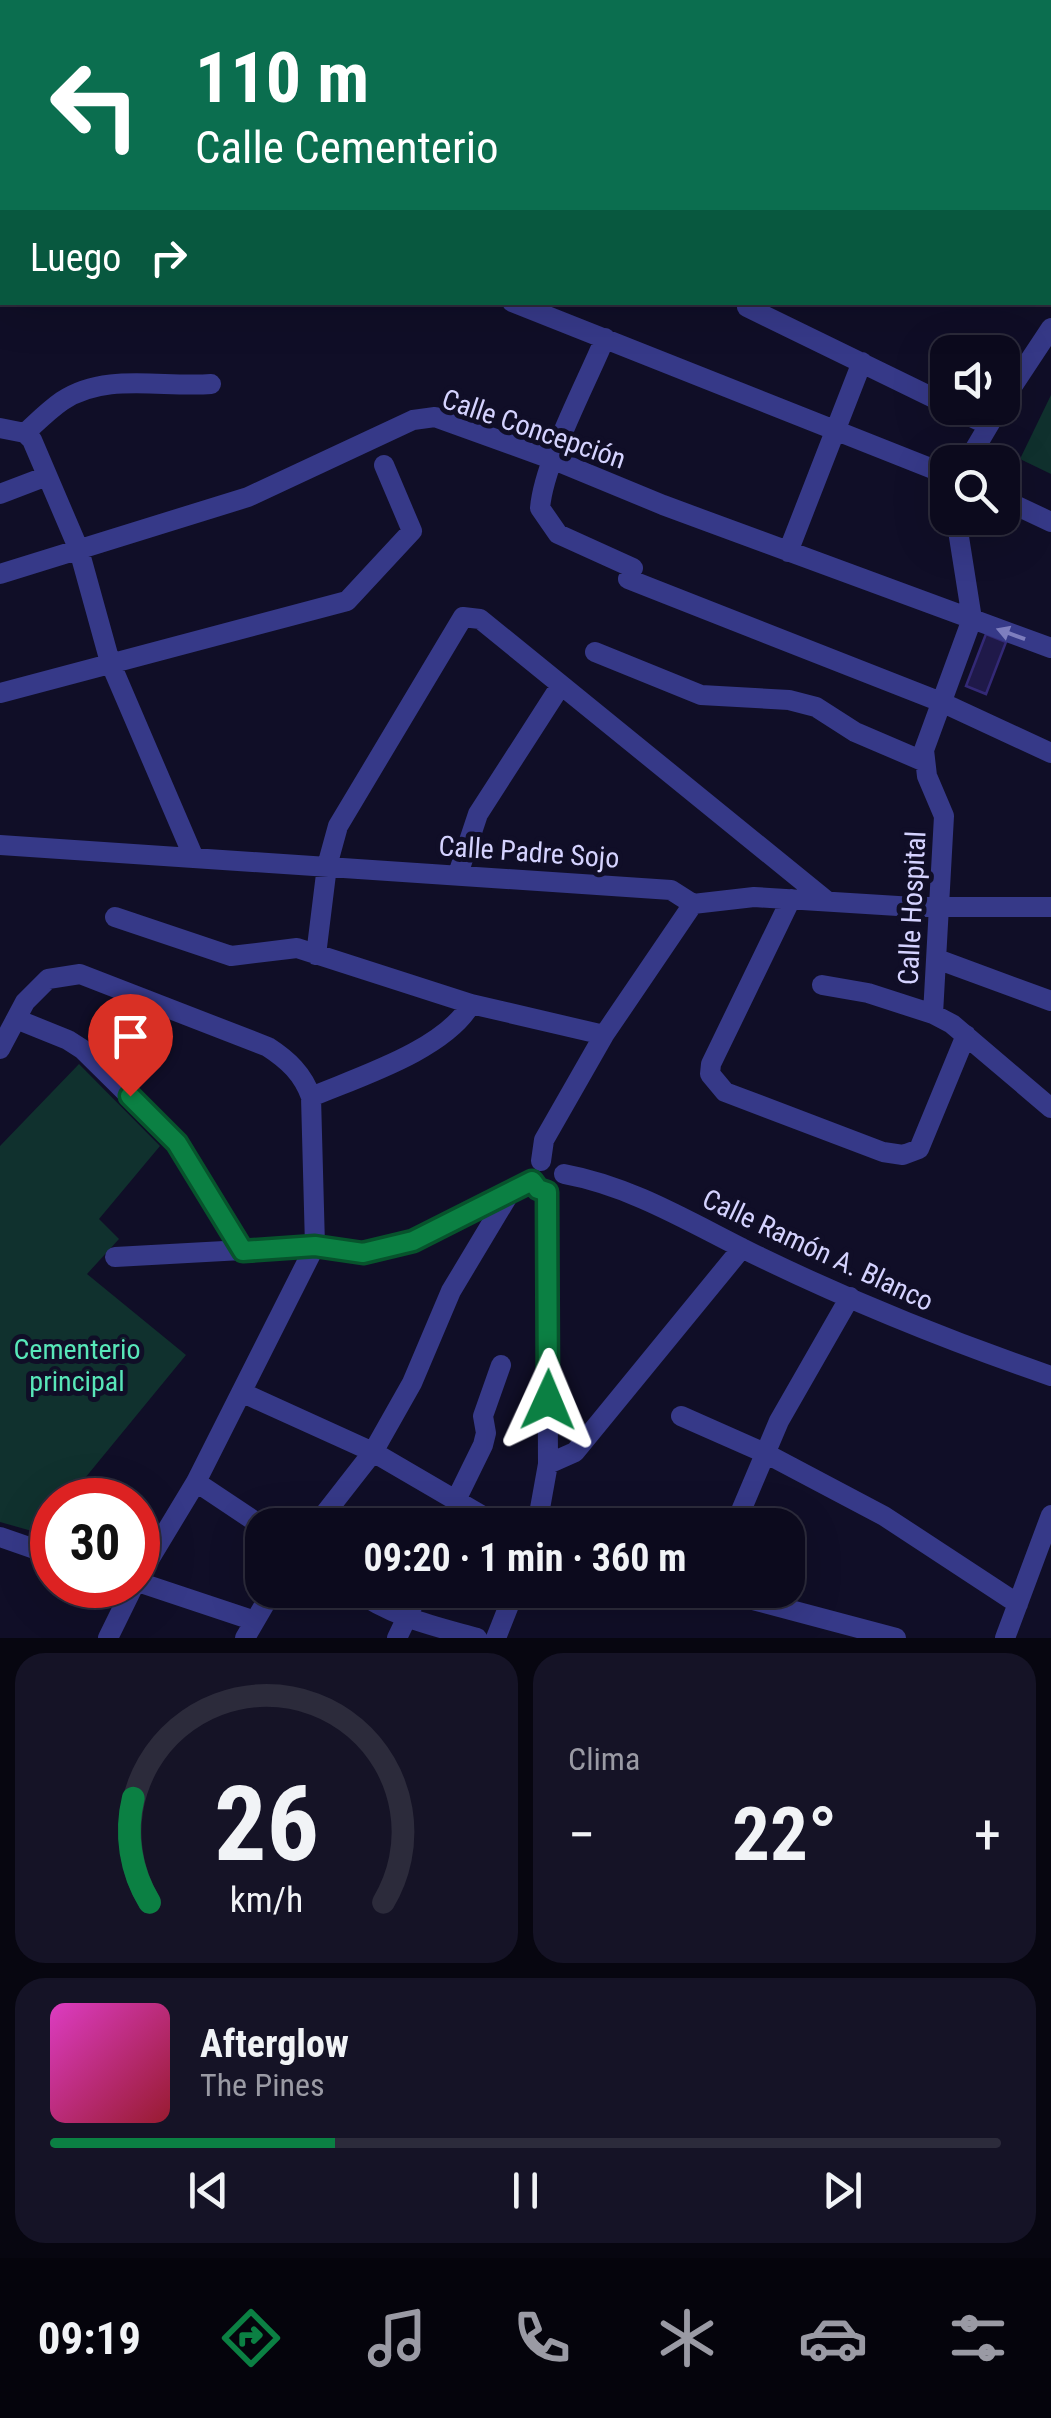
<!DOCTYPE html>
<html lang="es">
<head>
<meta charset="utf-8">
<style>
	:root { --surface:#0c0a1d; --page:#151326; --text:#f1f3f6; --muted:#9a9aa4; --line:#2c2b3b; --accent:#0b8043 }
	body { margin:0; font-family:"Roboto Condensed",sans-serif; background:var(--page); color:var(--text); height:100vh; display:flex; flex-direction:column; font-size:38px; white-space:nowrap }
	* { box-sizing:border-box; margin:0 }
	p { font-size:32px; color:var(--muted) }
	.icon { flex:none; width:55px; height:55px; fill:none; stroke:currentColor; stroke-width:2; stroke-linecap:round; stroke-linejoin:round }
	.map { position:relative; height:1638px; overflow:hidden }
	.panel { display:flex; flex-direction:column; gap:15px; padding:15px; background:#070610; flex:1 }
	.panel>* { flex:none }
	.hud { position:absolute; left:0px; top:0px; width:1052px; height:305px; box-shadow:0 10px 40px #0002,0 0 0 2px var(--line); background:#0b6e4f; color:#fff; overflow:hidden }
	.tools { position:absolute; left:930px; top:335px; display:grid; gap:20px }
	.tools a { display:grid; place-items:center; width:90px; height:90px; border-radius:20px; background:var(--surface); box-shadow:0 10px 40px #0002,0 0 0 2px var(--line); font-size:50px }
	.speed { position:absolute; left:30px; top:1478px; display:flex; gap:20px; font-size:50px; font-weight:700; text-align:center }
	.speed>* { display:grid; place-content:center; width:130px; height:130px; border-radius:50%; background:var(--surface); box-shadow:0 10px 40px #0002,0 0 0 2px var(--line); line-height:1 }
	.speed .limit { border:15px solid #d22; background:#fff; color:#111 }
	.pin { position:absolute; display:grid; place-items:center; width:85px; height:85px; color:#fff; margin:-102px -42px; border-radius:50% 50% 50% 0; rotate:-45deg; box-shadow:0 0 10px #0007 }
	.pin .icon { rotate:45deg }
	.me { position:absolute; width:110px; margin:-55px; rotate:1deg; stroke-linejoin:round; filter:drop-shadow(0 0 8px #0008) }
	.turn { display:flex; align-items:center; gap:35px; height:210px; padding:0 30px; font-size:45px }
	.turn .icon { width:130px; height:130px; stroke-width:2.5 }
	.turn b { display:block; font-size:70px; line-height:85px }
	.then { display:flex; align-items:center; height:95px; padding:0 30px; background:#0003; gap:20px; font-size:38px }
	.big { font-size:75px; font-weight:700; line-height:1.1 }
	.panel .card { flex:1; display:flex; flex-direction:column; justify-content:center; gap:15px; min-width:0; padding:0 35px; border-radius:30px; background:var(--page) }
	.panel .dial { align-items:center; gap:0 }
	.dial svg { height:260px; overflow:visible; fill:none; stroke:var(--line); stroke-width:7; stroke-linecap:round; text-anchor:middle }
	.dial text { fill:var(--text); stroke:none }
	.song { display:flex; align-items:center; gap:30px }
	.cover { width:120px; height:120px; border-radius:15px; background:linear-gradient(135deg,hsl(310 70% 55%),hsl(350 70% 35%)) }
	.played { height:10px; border-radius:5px; background:linear-gradient(90deg,var(--accent) 30%,var(--line) 30%) }
	.keys { display:flex; justify-content:space-around; direction:ltr }
	.heat { display:flex; justify-content:space-between; align-items:center; font-size:55px; direction:ltr }
	.panel .tiles { flex:1; display:grid; gap:15px; grid-template-columns:1fr 1fr }
	.card:last-child { grid-column:span 2 }
	.trip { position:absolute; left:245px; top:1508px; width:560px; height:100px; border-radius:30px; background:var(--surface); box-shadow:0 10px 40px #0002,0 0 0 2px var(--line); font-weight:700; line-height:100px; text-align:center }
	.dock { display:flex; height:160px; justify-content:space-around; align-items:center; background:#05040c; color:var(--muted) }
	.dock .icon { width:70px; height:70px }
	.dock .current { color:var(--accent) }
	.dock b { font-size:45px; color:var(--text) }
	.map>svg:first-child { display:block }
	.green { fill:#10312e }
	.lines { fill:none; stroke-linecap:round; stroke-linejoin:round }
	.stream { stroke:#072346; stroke-width:4 }
	.building { fill:#1f1949; stroke:#332976; stroke-width:2.5 }
	.minor { stroke:#363988; stroke-width:20 }
	.oneway { fill:#7e7ebe }
	.route-casing { stroke:#07532c; stroke-width:25 }
	.route { stroke:#0b8043; stroke-width:18 }
	.labels { text-anchor:middle; dominant-baseline:central; stroke-width:10; stroke-linejoin:round; paint-order:stroke }
	.street-label { font-size:28px; fill:#d5d3ff; stroke:#100e27 }
	.park-label { font-size:28px; fill:#58e7b9; stroke:#100e27 }
</style>
</head>
<body>
<div class="map">
<svg width="1051" height="1638" viewBox="0 0 1051 1638">
	<rect width="100%" height="100%" fill="#100e27"/>
	<!-- green -->
	<path class="green" d="M1051 395V474L1020 459Z
		M79 1064 160 1146 99 1219 119 1239 87 1274 186 1355 67 1500H52V1517L39 1533 0 1522V1146Z"/>
	<g class="lines">
		<!-- stream -->
		<path class="stream" d="M931 2 933 0
			M0 240 2 239"/>
	</g>
	<!-- building -->
	<path class="building" d="M986 634 1006 642 986 694 966 686Z"/>
	<g class="lines">
		<!-- minor -->
		<path class="minor" d="M948 2 950 0
			M0 61H2
			M0 181H2
			M0 258 2 257
			M512 302 948 475
			M747 307 948 405
			M605 338C586 384 544 462 540 508L558 534 633 568
			M1002 402 1051 328
			M952 408 988 425
			M0 428 25 433
			M25 433 32 440 79 550 110 662 194 858
			M25 433C37 422 49 410 62 401 105 372 162 388 211 384
			M967 462 999 408
			M0 494 47 476
			M1002 499 1051 522
			M788 552 862 362
			M0 574 248 497 413 420 435 417 554 460 663 505 1051 648
			M628 579 941 702 1051 753
			M595 652 701 695 789 700 816 707 855 732 925 762
			M0 693 347 601 412 531 384 465
			M0 845 671 890 693 904 754 897 914 907H1051
			M458 874 478 814 561 685
			M791 899 711 1064 710 1074 725 1092 883 1152 903 1155 919 1149 966 1035
			M115 917 231 956 297 948 471 1004 604 1035
			M316 955 327 866 338 826 463 617 480 619 827 901
			M937 959 1051 1001
			M822 985 868 993 933 1014 952 1024 1051 1108
			M933 1014 944 816 927 776 924 750 972 619 956 518
			M16 1019 68 1040 82 1049 177 1143 243 1251
			M0 1049 25 1002 48 979 80 974 268 1047C288 1060 303 1074 311 1097L315 1246 196 1482 138 1578
			M311 1097C358 1077 445 1050 471 1004
			M541 1161 544 1140 604 1035 693 904
			M564 1174C635 1187 696 1226 760 1257 855 1303 952 1342 1051 1376
			M115 1257 315 1246 363 1253 413 1241 533 1181
			M243 1393 373 1452 498 1525
			M681 1416 765 1453 884 1516 1018 1604
			M548 1464 575 1452 742 1248
			M196 1482 262 1526
			M456 1500 483 1445 486 1433 483 1416 501 1365
			M316 1525 373 1452 412 1383 451 1291 508 1196
			M537 1525 548 1464 547 1192
			M735 1525 779 1421 850 1297
			M0 1537 52 1555
			M138 1582 255 1621
			M355 1590C392 1617 434 1626 477 1638
			M715 1590 896 1638
			M108 1638 134 1585
			M245 1638 273 1590
			M397 1638 420 1590
			M496 1638 515 1590
			M1005 1638 1051 1515"/>
	</g>
	<!-- one-way arrows -->
	<defs><path id="oneway-solid" d="M-6-.8H1V-3.2L6.5 0L1 3.2V.8H-6Z" transform="scale(2.5)"/></defs>
	<use class="oneway" href="#oneway-solid" transform="translate(1011 634) rotate(-160)"/>
	<g class="lines">
		<!-- route casing -->
		<g class="route-casing">
			<path id="route" d="M130 1096 177 1143 243 1251 315 1246 363 1253 413 1241 532 1181 538 1189 547 1192 548 1400"/>
		</g>
		<!-- route -->
		<use href="#route" class="route"/>
	</g>
	<g class="labels">
		<!-- street labels -->
		<g class="street-label">
			<text transform="translate(534 429) rotate(19)">Calle Concepción</text>
			<text transform="translate(529 852) rotate(4)">Calle Padre Sojo</text>
			<text transform="translate(912 908) rotate(-87)">Calle Hospital</text>
			<text transform="translate(818 1250) rotate(25)">Calle Ramón A. Blanco</text>
		</g>
		<!-- park labels -->
		<g class="park-label">
			<text x="77" y="1349">Cementerio<tspan x="77" dy="32">principal</tspan></text>
		</g>
	</g>
</svg>
<div class="tools">
<a><svg class="icon" aria-label="sound" viewBox="0 0 24 24"><path d="M4 9h4l5-4v14l-5-4H4zM17 9q2 3 0 6"/></svg></a>
<a><svg class="icon" aria-label="search" viewBox="0 0 24 24"><circle cx="10" cy="10" r="6"/><path d="M15 15l6 6"/></svg></a>
</div>
<div class="speed"><div class="limit">30</div></div>
<div class="pin" style="left:130px;top:1096px;background:#d93025"><svg class="icon" aria-label="arrive" viewBox="0 0 24 24"><path d="M6 21V4h12l-3 4 3 4H6"/></svg></div>
<svg class="me" style="left:548px;top:1400px" viewBox="-20 -20 40 40"><path d="M0-17L14 15 0 8-14 15z" fill="#0b8043" stroke="#fff" stroke-width="4"/></svg>
<div class="trip">09:20 · 1 min · 360 m</div>
<div class="hud">
<div class="turn"><svg class="icon" aria-label="left" viewBox="0 0 24 24"><path d="M17 20v-9H6M10 6l-5 5 5 5"/></svg><div><b>110 m</b>Calle Cementerio</div></div>
<div class="then">Luego<svg class="icon" aria-label="right" viewBox="0 0 24 24"><path d="M7 20v-9h11M14 6l5 5-5 5"/></svg></div>
</div>
</div>
<section class="panel">
<div class="tiles">
<div class="card dial"><svg viewBox="0 0 100 80">
<path d="M14 69A42 42 0 1 1 86 69"/>
<path d="M14 69A42 42 0 0 1 9 37" stroke="#0b8043"/>
<text x="50" y="56" font-size="32" font-weight="700">26</text>
<text x="50" y="72" font-size="11">km/h</text>
</svg></div>
<div class="card"><p>Clima</p>
<div class="heat"><a>−</a><b class="big">22°</b><a>+</a></div>
</div>
<div class="card">
<div class="song"><i class="cover"></i><div><b>Afterglow</b><p>The Pines</p></div></div>
<div class="played"></div>
<div class="keys"><svg class="icon" aria-label="previous" viewBox="0 0 24 24"><path d="M18 5L8 12l10 7zM5 5v14"/></svg><svg class="icon" aria-label="pause" viewBox="0 0 24 24"><path d="M8 5v14M16 5v14"/></svg><svg class="icon" aria-label="next" viewBox="0 0 24 24"><path d="M6 5l10 7-10 7zM19 5v14"/></svg></div>
</div>
</div>
</section>
<nav class="dock">
<b>09:19</b>
<svg class="icon current" aria-label="directions" viewBox="0 0 24 24"><path d="M12 3l9 9-9 9-9-9zM9 14v-3h6M13 9l2 2-2 2"/></svg>
<svg class="icon" aria-label="music" viewBox="0 0 24 24"><path d="M9 18V5l10-2v13"/><circle cx="6" cy="18" r="3"/><circle cx="16" cy="16" r="3"/></svg>
<svg class="icon" aria-label="phone" viewBox="0 0 24 24"><path d="M5 4h4l2 5-3 2q2 4 5 5l2-3 5 2v4C11 20 4 13 5 4z"/></svg>
<svg class="icon" aria-label="climate" viewBox="0 0 24 24"><path d="M12 3v18M4 7l16 10M4 17L20 7"/></svg>
<svg class="icon" aria-label="car" viewBox="0 0 24 24"><path d="M5 17H2v-5l4-1 3-4h7l3 4 3 1v5h-3M9 17h6M6 11h13"/><circle cx="7" cy="17" r="2"/><circle cx="17" cy="17" r="2"/></svg>
<svg class="icon" aria-label="filters" viewBox="0 0 24 24"><path d="M4 7h16M4 17h16"/><circle cx="9" cy="7" r="2"/><circle cx="15" cy="17" r="2"/></svg>
</nav>
</body>
</html>
